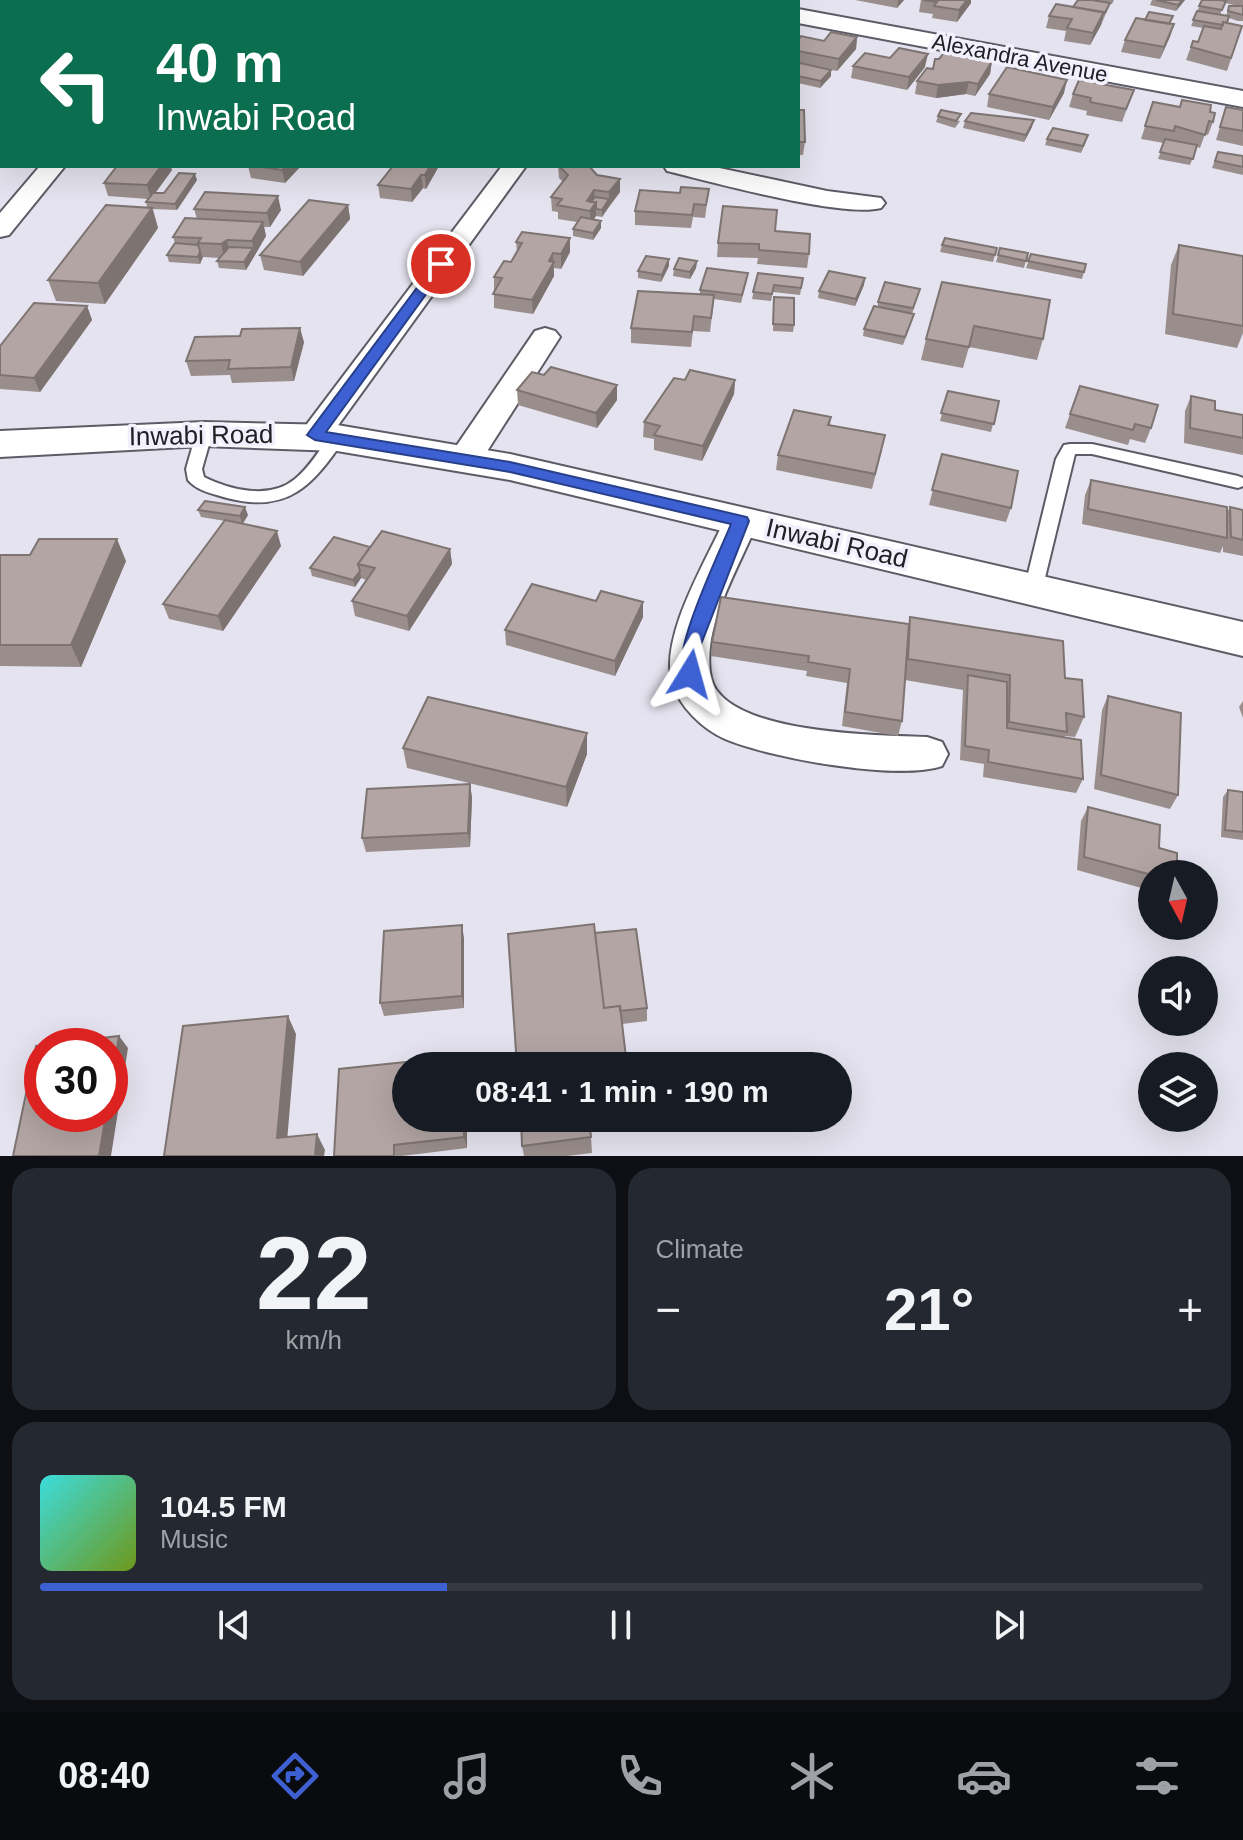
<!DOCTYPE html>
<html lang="en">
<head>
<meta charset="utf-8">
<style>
	:root { --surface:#171b24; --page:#242831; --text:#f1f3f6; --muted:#9ea1a6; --line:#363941; --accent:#3d61d3 }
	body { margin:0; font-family:Arial,sans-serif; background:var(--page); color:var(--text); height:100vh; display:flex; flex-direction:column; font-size:30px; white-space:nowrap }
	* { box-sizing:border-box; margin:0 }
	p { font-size:26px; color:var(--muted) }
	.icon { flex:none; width:44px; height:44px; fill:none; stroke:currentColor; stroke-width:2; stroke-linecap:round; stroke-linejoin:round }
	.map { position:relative; height:1156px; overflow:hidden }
	.drawer { display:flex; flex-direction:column; gap:12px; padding:12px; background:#0d0f14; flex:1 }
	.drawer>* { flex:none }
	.banner { position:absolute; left:0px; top:0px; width:800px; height:168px; box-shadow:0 8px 32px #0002; background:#0b6e4f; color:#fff; overflow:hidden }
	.needle { width:52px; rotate:172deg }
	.tools { position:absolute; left:1138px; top:860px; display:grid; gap:16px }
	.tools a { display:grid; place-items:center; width:80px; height:80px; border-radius:50%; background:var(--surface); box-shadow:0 8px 32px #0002; font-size:40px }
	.speed { position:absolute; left:24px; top:1028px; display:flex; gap:16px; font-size:40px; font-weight:700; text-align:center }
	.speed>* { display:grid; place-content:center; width:104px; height:104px; border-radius:50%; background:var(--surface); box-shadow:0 8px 32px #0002; line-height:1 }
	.speed .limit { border:12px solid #d22; background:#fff; color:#111 }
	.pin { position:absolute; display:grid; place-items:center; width:68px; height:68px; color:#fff; margin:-34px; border:4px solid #fff; border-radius:50%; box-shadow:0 2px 8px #0007 }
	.me { position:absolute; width:88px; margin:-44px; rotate:8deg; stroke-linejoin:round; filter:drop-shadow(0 0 6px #0008) }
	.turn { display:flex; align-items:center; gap:28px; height:168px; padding:0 24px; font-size:36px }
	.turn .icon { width:104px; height:104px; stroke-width:2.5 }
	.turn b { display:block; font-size:56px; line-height:68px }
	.big { font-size:60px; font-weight:600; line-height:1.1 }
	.drawer .widget { flex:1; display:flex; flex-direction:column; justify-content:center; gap:12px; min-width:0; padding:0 28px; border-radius:24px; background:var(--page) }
	.drawer .dial { align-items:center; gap:0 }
	.dial b { font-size:104px; line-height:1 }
	.song { display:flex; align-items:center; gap:24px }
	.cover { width:96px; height:96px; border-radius:12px; background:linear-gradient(135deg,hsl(180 70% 55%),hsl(80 70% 35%)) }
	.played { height:8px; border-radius:4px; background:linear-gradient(90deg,var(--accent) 35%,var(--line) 35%) }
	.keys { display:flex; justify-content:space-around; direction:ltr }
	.heat { display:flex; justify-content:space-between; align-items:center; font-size:44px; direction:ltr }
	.drawer .tiles { flex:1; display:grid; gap:12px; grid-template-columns:1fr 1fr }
	.widget:last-child { grid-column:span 2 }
	.trip { position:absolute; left:392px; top:1052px; width:460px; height:80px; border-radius:40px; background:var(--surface); box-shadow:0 8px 32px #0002; font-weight:600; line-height:80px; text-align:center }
	.tab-bar { display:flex; height:128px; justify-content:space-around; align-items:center; background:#090b0e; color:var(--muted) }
	.tab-bar .icon { width:56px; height:56px }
	.tab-bar .selected { color:var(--accent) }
	.tab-bar b { font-size:36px; color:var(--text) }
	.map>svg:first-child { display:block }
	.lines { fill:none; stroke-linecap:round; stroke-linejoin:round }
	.service-casing { stroke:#5d5c66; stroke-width:4 }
	.minor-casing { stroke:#5d5c66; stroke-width:4 }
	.tertiary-casing { stroke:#5d5c66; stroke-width:4 }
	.service { fill:#fff; fill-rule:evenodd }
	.minor { fill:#fff; fill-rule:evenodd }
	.tertiary { fill:#fff; fill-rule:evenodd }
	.wall { fill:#998e8c; fill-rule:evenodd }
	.shaded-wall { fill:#7d7472 }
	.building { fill:#b2a5a3; stroke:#7d7472; stroke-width:2 }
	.route { fill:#3d61d3; stroke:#283f89; stroke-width:2 }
	.labels { text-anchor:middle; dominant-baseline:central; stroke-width:7; stroke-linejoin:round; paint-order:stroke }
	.far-street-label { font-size:22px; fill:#212125; stroke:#f2f0fc }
	.street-label { font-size:26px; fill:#212125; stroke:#f2f0fc }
</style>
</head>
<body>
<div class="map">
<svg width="1243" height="1156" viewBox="0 0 1243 1156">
	<rect width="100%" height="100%" fill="#e4e3ef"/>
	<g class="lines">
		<!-- service casing -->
		<g class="service-casing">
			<path id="service" d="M49 0H59V2H49Z
				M143 0H155L142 2Z
				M204 429 212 434 202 469 204 477C230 490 270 500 295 479 310 467 320 449 331 434H343L345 438C313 485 289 514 227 498 214 494 197 491 188 480L186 469 196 434Z
				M1070 444H1092L1238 476 1243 478V486L1238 488 1092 454H1075L1042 590 1033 597 1024 590 1056 459 1064 445Z"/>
		</g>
		<!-- minor casing -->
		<g class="minor-casing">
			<path id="minor" d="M40 166H65L9 235 0 237V213Z
				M502 166H526L326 442 315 445 304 442 299 435 304 428Z
				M664 166H710L827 191 881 198 885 203 881 208C842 218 712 182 667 171Z
				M545 328 555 331 560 337 477 467 465 470 453 467 449 459 453 451 535 331Z
				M741 509 753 513 758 521C743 558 714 608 710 647 709 656 709 670 711 678 725 735 880 735 927 737L942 742 948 754 942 766C897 781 770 758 725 739 703 729 679 707 672 682 660 636 705 563 724 521L729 513Z"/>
		</g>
		<!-- tertiary casing -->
		<g class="tertiary-casing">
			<path id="tertiary" d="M701 0H735L736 2H702Z
				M798 9 1243 91V107L798 23Z
				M204 422 337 425 510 454 1243 622V656L510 480 337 451 204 446 0 457V431Z"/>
		</g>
		<!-- service -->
		<use href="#service" class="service"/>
		<!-- minor -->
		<use href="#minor" class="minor"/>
		<!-- tertiary -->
		<use href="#tertiary" class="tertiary"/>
	</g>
	<!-- wall -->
	<path class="wall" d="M505 0H542L539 2H509L506 1Z
		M561 0H615V2H561Z
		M855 0H904L897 8Z
		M921 0H971V3L957 22 932 18 933 14 919 12Z
		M1096 0H1114L1112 4H1110L1101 25 1090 45 1064 41 1066 31 1046 28 1049 16Z
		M1152 0H1185L1176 11 1150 5Z
		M1202 0H1243V21H1238L1229 18 1227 23 1242 26 1227 71 1186 60 1193 41 1198 42 1203 28 1191 26ZM1225 3 1238 6H1229L1226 16 1220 15Z
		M1170 24H1174L1160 59 1121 52 1125 40Z
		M857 37 856 49 837 71 831 70V76L820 88 798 83V66L800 64H798V40L824 41Z
		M992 61 990 74 975 96 966 94 936 98 915 94 917 81 933 69Z
		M853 66 925 67 907 90 851 78Z
		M1134 90 1122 122 1086 115 1087 111 1069 107 1073 94Z
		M1064 93 1049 120 987 107 989 94Z
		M1153 102 1213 122 1208 135 1205 134 1200 148 1197 147 1190 165 1158 159 1164 143 1141 139Z
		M1226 107 1243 110V146L1216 140Z
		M798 110 805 142 803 155H798Z
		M938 116 960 121 955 128 936 122Z
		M965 121 1032 127 1024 142 963 128Z
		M1047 139 1086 142 1081 153 1045 145Z
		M1218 152 1243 156V175L1212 168Z
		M248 166H301L285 183 251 178Z
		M439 166 426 189 423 188 412 202 380 198 378 185Z
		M558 166H589L597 175 620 192 602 217 596 216 594 219 601 228 593 240 573 236V229L577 222 558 219V212L552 211 551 197 563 182 559 178Z
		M172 170 155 193H164L197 180 177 210 153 209 158 228 105 304 56 301 48 280 147 207 146 202 148 199 108 196 104 183Z
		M709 189 705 218 693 217 691 228 635 225V211L680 193Z
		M348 205 350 219 303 276 264 270 260 255Z
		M194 209 281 210 270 227H264L266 236 246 270 219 268 217 261 219 258 203 257 200 264 169 262 167 255 175 243 173 237 197 219Z
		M775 231 809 254 807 268 757 264 758 258 717 257 718 243Z
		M570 238V252L561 269 554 268V276L533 314 494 308V277L511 262 517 252 516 242Z
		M942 245 997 248 993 262 940 252Z
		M1179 245 1243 256V333L1237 348 1165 334 1171 265Z
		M1000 248 1028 253 1024 268 996 262Z
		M1031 254 1084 272 1082 279 1026 268Z
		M697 261 696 268 690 279 673 276 674 269Z
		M669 266 661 282 638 278V271Z
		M758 273 803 278 800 295 773 292 771 301 752 299Z
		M747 280 741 303 714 299 710 332 693 331 691 347 631 343V328L700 295V290Z
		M942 282 1043 339 1037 360 969 347 963 368 921 360 926 339Z
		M864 285 855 306 818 298 819 291Z
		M918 296 912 314H914L912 321 903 345 863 336 864 329 878 307V302Z
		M774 297 794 325 793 332 773 331Z
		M87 306 92 320 40 392 0 389V346Z
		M304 342 294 381 232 383 230 375 191 376 186 361Z
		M685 380H735L734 394 702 461 654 450V439L643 437 644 422Z
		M617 385V400L597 428 518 405 517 390Z
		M1080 386 1151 428 1145 443 1130 439 1128 445 1065 428Z
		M948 391 999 401 991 432 940 421Z
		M1191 396 1215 410 1243 415V455L1184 443 1185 411Z
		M831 417 830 425 882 450 872 489 776 470 778 455Z
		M942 454 1011 508 1006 522 929 505Z
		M1091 480 1227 513 1230 507 1243 510V556L1223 552V546L1220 553 1082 524 1085 495Z
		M198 510 248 515 243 524 281 546 223 631 169 619 163 604 225 521 201 517Z
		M370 547 450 549 452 564 409 631 355 616 352 601 366 580 361 578 355 587 312 576 310 568Z
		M0 555 126 561 81 667 0 666Z
		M643 617 615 676 506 645 505 630Z
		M910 617 1065 678 1084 717 1075 737 1065 736 1064 738 1083 779 1076 793 983 777 984 764 960 760 963 690 905 680 902 721 898 736 842 726 847 683 806 676 807 671 711 656 712 642 909 624Z
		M1108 696 1178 795 1170 809 1094 789 1102 710Z
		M1243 701V718L1239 707Z
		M403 748 587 754 567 807 407 768Z
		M470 784 472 798 470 847 366 852 362 838Z
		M1228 790 1243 792V840L1221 837 1223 797Z
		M1088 807 1159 848 1152 874V891L1077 870 1081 821Z
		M595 933 647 1008V1021L622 1024 517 1066Z
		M464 938V1008L384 1016 380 1003Z
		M406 1118H467V1148L402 1156H334Z
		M591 1137 592 1153 567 1156H524L522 1146Z"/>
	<!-- shaded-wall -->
	<path class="shaded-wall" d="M240 0H251V2H238Z
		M898 0H904L897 8Z
		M967 0H971V3L957 22 959 10Z
		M1182 0H1185L1176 11 1178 5Z
		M1104 12 1101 25 1090 45 1093 33Z
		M1174 24 1170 37 1160 59 1164 47Z
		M2 36V51H0V37Z
		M857 37 856 49 837 71 839 59Z
		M928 54 925 67 907 90 909 77Z
		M992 61 990 74 975 96 978 84Z
		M831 70V76L820 88 821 81Z
		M2 77V92L0 93V78Z
		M1067 80 1064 93 1049 120 1053 107Z
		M969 82 966 94 936 98 938 85Z
		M0 106 2 112V118L0 120Z
		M1034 120 1032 127 1024 142 1026 135Z
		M161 166H171L172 170 151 199 147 185Z
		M285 166H301L285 183 282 170Z
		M430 166H439L426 189 425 175Z
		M195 174 197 180 177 210 175 204Z
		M421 175 423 188 412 202 411 189Z
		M620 179V192L609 206V192Z
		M594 190 595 204 587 201Z
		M278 196 281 210 270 227 267 213Z
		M609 199V206L602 217V210Z
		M596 202V216L590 225V211Z
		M348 205 350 219 303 276 300 262Z
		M152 208 158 228 105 304 98 283Z
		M601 221V228L593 240V233Z
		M263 222 266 236 255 255 252 241Z
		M570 238V252L561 269V254Z
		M227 240 230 254 224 258 221 244Z
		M253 248 255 255 246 270 244 262Z
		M200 251 203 257 200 264 198 257Z
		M553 253 554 276 533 314 532 300Z
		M669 259V266L661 282 662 275Z
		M697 261 696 268 690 279V272Z
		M865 278 864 285 855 306 856 299Z
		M87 306 92 320 40 392 34 378Z
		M300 328 304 342 294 381 291 367Z
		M735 380 734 394 702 461 703 446Z
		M617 385V400L597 428 596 413Z
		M245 507 248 515 242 524 240 516Z
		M277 531 281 546 223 631 218 616Z
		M117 539 126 561 81 667 71 645Z
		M450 549 452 564 409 631 407 616Z
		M360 571 361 578 355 587 353 580Z
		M643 602V617L615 676V661Z
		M587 733V754L567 807 566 787Z
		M470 784 472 798 470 847 468 833Z
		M462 925 464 938V1008L462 996Z
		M288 1016 296 1034 286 1154 277 1138Z
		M119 1036 128 1048 111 1156H99L106 1114H110V1091Z
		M464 1118H467V1148L464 1137Z
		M317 1134 325 1150 324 1156H315Z"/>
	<!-- building -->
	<path class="building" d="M221 0H240L238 2H219Z
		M575 0H609L607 2H585Z
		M622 0H657L673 2H620Z
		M923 0H967L959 10 934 6 937 2Z
		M1078 0H1092L1110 3 1105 13 1073 7Z
		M1156 0H1182L1178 5Z
		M1202 0H1220L1226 1 1222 10 1199 6Z
		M1056 4 1104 12 1093 33 1067 28 1072 19 1049 16Z
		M1229 6H1243V15L1228 11Z
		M0 8 2 9V36L0 37Z
		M1197 11 1229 16 1227 23 1223 22V25L1193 20Z
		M1149 12 1173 16 1169 24 1145 20Z
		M1136 18 1174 24 1164 47 1125 40Z
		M1223 22 1242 26 1231 58 1191 47 1193 41 1198 42 1204 26 1221 29Z
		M831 32 857 37 839 59 798 51V40L801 36 824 41Z
		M899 48 928 54 909 77 853 66 865 53 890 58Z
		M946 50 992 61 978 84 969 82 938 85 917 81 927 68 933 69 935 59H939Z
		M2 62V77L0 78V63Z
		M800 63 831 70 821 81 798 76V66Z
		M1007 67 1067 80 1053 107 989 94Z
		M1079 80 1134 90 1126 109 1090 102 1091 98 1073 94Z
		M1182 100 1211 105 1210 112 1215 113 1213 122 1209 121 1205 135 1175 126 1174 131 1145 126 1153 102 1180 107Z
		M1226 107 1243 110V131L1220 127Z
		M798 110H804L805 142H798Z
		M941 110 961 114 956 121 938 116Z
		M971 113 1034 120 1026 135 965 121Z
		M1053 128 1088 135 1083 146 1047 139Z
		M1165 139 1197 145 1193 159 1160 152Z
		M1218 152 1243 156V167L1215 161Z
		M117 166H161L147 185 104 183Z
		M255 166H285L282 170Z
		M393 166H430L425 175H421L411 189 378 185Z
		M559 166H589L597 175 620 179 609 192 594 190 587 201 596 202 590 211 557 205 562 199 551 197 568 175Z
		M179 173 195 174 175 204 146 202 153 193H164Z
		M681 187 709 189 706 205 694 204 692 215 635 211 640 190 680 193Z
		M205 192 278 196 267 213 194 209Z
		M595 197 609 199 602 210 596 209V202H591Z
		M309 200 348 205 300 262 260 255Z
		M106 205 152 208 98 283 48 280Z
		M723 206 777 210 775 231 810 234 809 254 759 250V244L718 243Z
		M581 217 601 221 593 233 573 229Z
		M185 218 263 222 252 241 227 240 221 244 198 243 201 238 173 237Z
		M522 232 570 238 561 254 553 253 549 261 554 262 532 300 493 294 502 278 494 277 504 261 511 262 522 243 516 242Z
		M945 238 997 248 995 255 942 245Z
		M175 243 198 245 200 251 198 257 167 255Z
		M1179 245 1243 256V326L1173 314Z
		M229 247 253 248 244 262 217 261Z
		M1000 248 1028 253 1026 261 998 255Z
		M1031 254 1086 264 1084 272 1028 261Z
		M646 256 669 259 662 275 638 271Z
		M679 258 697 261 690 272 674 269Z
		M707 268 748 273 742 295 700 290Z
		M829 271 865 278 856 299 819 291Z
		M758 273 803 278 801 288 774 285 772 294 753 292Z
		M885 282 920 289 913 308 878 302Z
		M942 282 1050 300 1043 339 974 326 969 347 926 339Z
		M638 291 714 295 711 318 694 316 692 332 631 328Z
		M774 297 794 298V325L773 324Z
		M34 303 87 306 34 378 0 375V346Z
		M874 306 914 314 905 337 864 329Z
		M300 328 291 367 228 369 230 360 186 361 195 337 240 336 242 329Z
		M551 367 617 385 596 413 517 390 532 372 544 375Z
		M690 370 735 380 703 446 654 435 660 426 644 422 674 378 685 380Z
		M1080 386 1158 405 1151 428 1135 424 1133 430 1070 414Z
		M948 391 999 401 994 424 941 413Z
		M1191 396 1215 401V410L1243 415V438L1190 428Z
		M794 410 831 417 828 425 885 435 875 474 778 455Z
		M942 454 1018 471 1011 508 932 490Z
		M1091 480 1227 507V538L1088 509Z
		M205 501 245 507 240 516 198 510Z
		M1230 507 1243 510V540L1231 537Z
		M225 520 277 531 218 616 163 604Z
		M382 531 450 549 407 616 352 601 375 568 358 564Z
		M334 537 370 547 358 564 360 571 353 580 310 568Z
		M39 539H117L71 645H0V555H30Z
		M532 584 596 601 601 591 643 602 615 661 505 630Z
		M721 597 909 624 902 721 845 712 850 669 808 662 809 656 712 642Z
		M910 617 1063 641 1065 678 1082 680 1084 717 1066 713 1067 732 1009 722 1010 675 908 659Z
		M968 675 1007 682V728L1081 740 1083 779 988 762 989 750 965 746Z
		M1108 696 1181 713 1178 795 1101 775Z
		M428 697 587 733 566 787 403 748Z
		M470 784 468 833 362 838 367 789Z
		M1228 790 1243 792V832L1225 830Z
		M1088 807 1160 825 1159 848 1177 853V874L1152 875 1084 857Z
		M594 924 604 1008 620 1006 627 1066H517L508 934Z
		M462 925V996L380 1003 384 931Z
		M636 929 647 1008 620 1011V1006L604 1008 595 933Z
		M288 1016 277 1138 317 1134 315 1156H164L183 1026Z
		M119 1036 110 1091V1046H42V1114H106L99 1156H13L36 1046Z
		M463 1056V1066H406V1118H464V1137L394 1145V1156H334L339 1069Z
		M521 1118H589L591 1137 522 1146Z"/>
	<!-- route -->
	<path class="route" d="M441 260 448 264 326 432 510 462 747 517 749 521 700 647 697 680H683C670 653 719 554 731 524L510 472 315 440 307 435 437 261Z"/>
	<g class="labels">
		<!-- far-street labels -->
		<g class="far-street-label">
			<text transform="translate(1020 58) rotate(11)">Alexandra Avenue</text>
		</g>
		<!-- street labels -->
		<g class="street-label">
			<text transform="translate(201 435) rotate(-1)">Inwabi Road</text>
			<text transform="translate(837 543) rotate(13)">Inwabi Road</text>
		</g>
	</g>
</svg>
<div class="tools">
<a><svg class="needle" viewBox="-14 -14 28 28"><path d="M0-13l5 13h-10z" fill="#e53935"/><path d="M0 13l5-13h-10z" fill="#9ea1a6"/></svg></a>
<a><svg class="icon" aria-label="sound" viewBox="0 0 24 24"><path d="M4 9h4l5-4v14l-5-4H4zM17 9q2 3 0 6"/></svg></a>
<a><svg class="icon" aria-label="layers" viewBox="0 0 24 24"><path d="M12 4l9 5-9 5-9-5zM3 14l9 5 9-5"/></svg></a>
</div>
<div class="speed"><div class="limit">30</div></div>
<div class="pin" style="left:441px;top:264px;background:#d93025"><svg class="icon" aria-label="arrive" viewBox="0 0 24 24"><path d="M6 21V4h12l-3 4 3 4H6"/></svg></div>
<svg class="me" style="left:690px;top:674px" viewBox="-20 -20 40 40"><path d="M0-17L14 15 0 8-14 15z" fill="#3d61d3" stroke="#fff" stroke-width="4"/></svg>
<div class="trip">08:41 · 1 min · 190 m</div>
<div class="banner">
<div class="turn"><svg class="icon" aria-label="left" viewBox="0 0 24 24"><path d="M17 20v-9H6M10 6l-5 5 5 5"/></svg><div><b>40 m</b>Inwabi Road</div></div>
</div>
</div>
<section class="drawer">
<div class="tiles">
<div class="widget dial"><b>22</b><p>km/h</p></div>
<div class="widget"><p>Climate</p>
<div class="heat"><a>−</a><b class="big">21°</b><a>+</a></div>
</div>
<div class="widget">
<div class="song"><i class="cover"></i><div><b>104.5 FM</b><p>Music</p></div></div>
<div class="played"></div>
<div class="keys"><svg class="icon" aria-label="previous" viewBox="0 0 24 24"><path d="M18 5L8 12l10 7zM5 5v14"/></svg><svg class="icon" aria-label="pause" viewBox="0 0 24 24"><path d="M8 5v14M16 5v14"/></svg><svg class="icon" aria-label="next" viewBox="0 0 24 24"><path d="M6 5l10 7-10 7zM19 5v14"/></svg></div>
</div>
</div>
</section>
<nav class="tab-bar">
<b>08:40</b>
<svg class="icon selected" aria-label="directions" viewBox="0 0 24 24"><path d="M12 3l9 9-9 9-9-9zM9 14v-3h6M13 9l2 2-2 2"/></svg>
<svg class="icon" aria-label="music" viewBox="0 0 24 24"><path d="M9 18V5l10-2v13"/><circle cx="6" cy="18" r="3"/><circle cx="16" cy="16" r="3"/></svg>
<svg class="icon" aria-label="phone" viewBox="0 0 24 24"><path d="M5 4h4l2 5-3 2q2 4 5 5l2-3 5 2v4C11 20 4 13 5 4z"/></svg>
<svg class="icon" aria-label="climate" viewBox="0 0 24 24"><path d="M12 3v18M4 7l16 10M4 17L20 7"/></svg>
<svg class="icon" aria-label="car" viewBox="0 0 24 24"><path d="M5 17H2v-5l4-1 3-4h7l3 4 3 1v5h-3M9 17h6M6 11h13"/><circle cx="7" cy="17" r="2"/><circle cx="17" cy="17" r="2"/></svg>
<svg class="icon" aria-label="filters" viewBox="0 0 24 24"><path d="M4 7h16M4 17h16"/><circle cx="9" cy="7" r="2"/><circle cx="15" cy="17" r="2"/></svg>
</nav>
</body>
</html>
